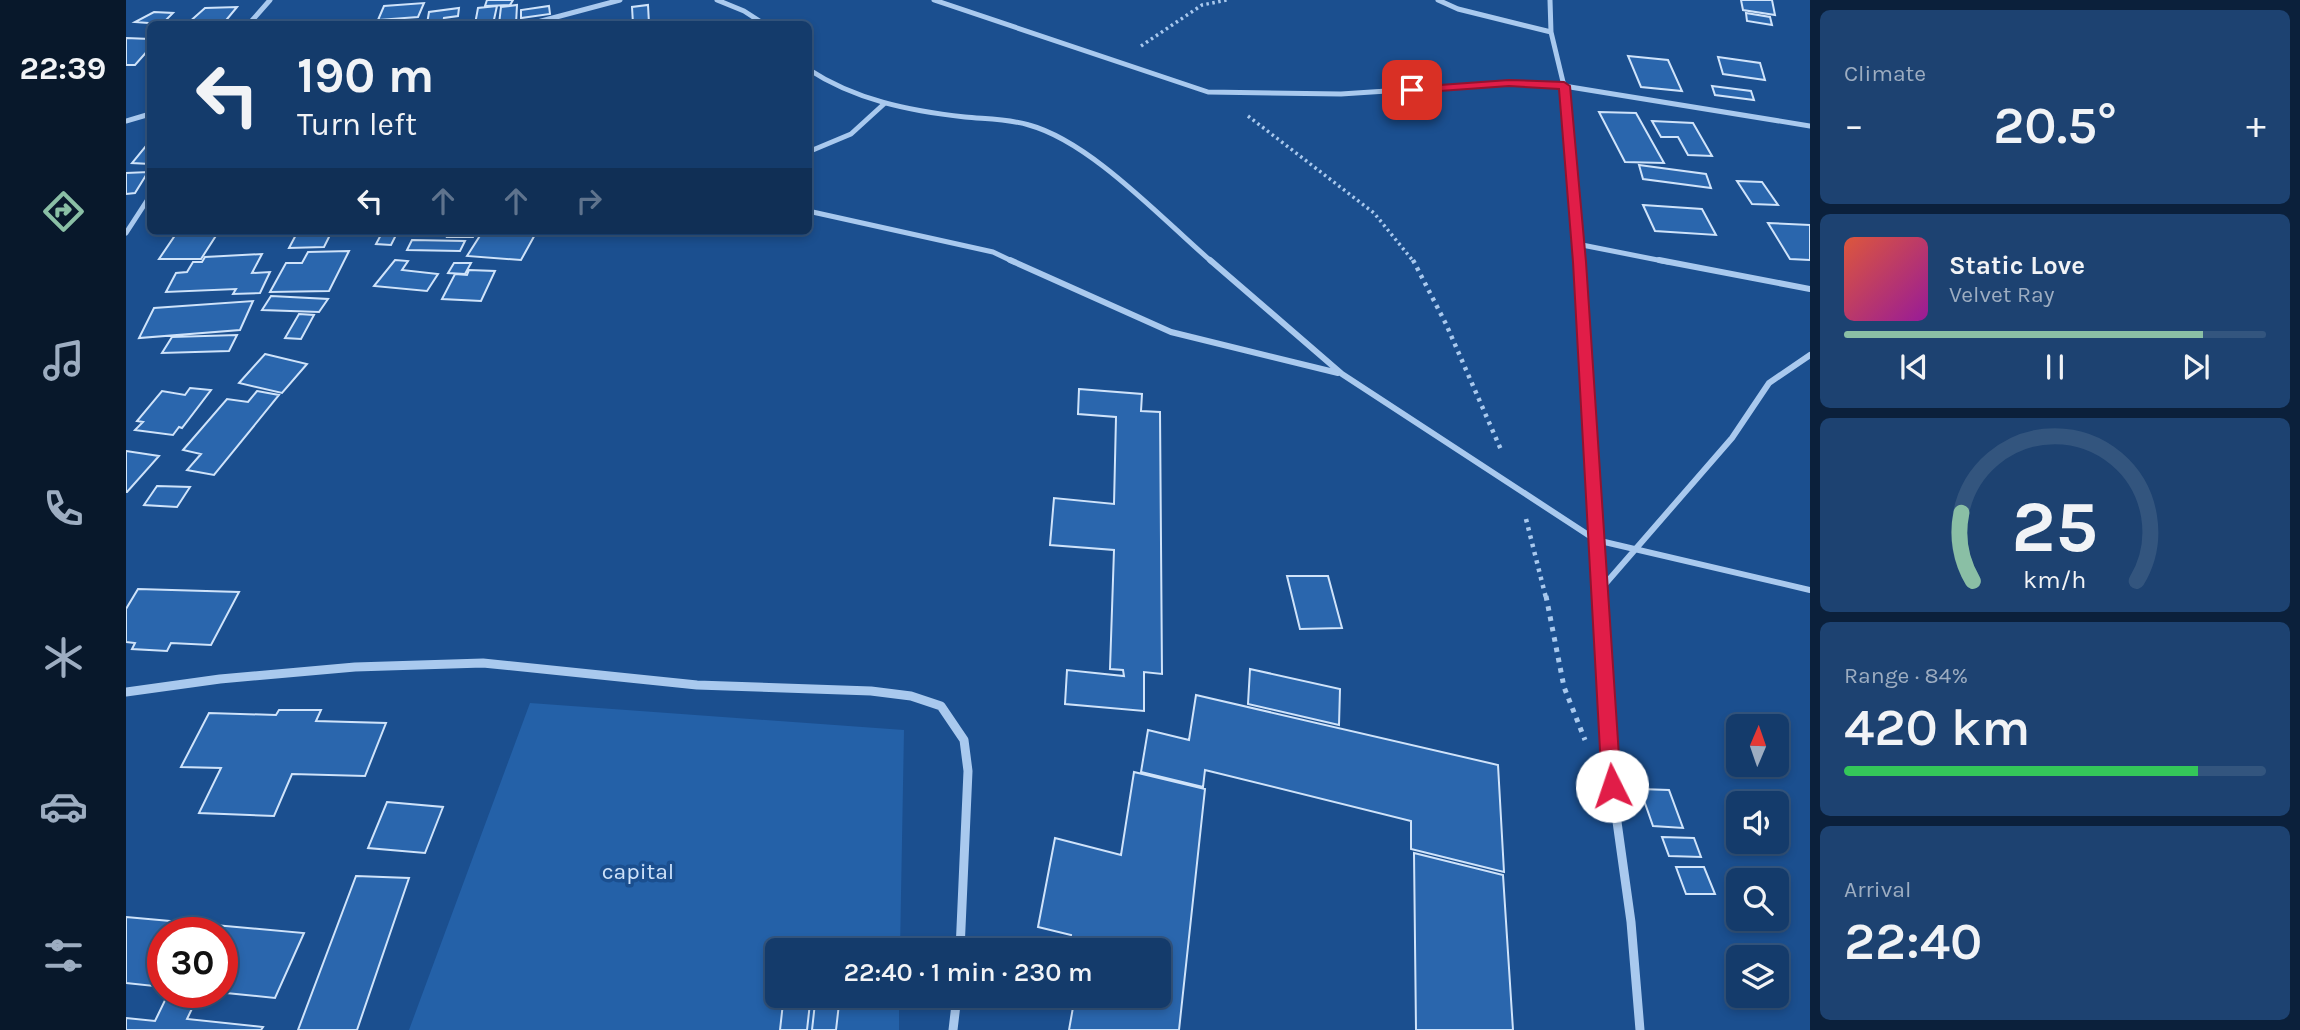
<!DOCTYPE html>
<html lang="en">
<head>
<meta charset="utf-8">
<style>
	:root { --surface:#143b6b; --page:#1d4271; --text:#f1f3f6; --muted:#9dadc1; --line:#33557e; --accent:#8abfa5 }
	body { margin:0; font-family:Karla,sans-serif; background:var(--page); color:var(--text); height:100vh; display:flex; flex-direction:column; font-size:26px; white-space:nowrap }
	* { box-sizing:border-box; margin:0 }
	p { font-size:23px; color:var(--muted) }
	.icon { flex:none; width:38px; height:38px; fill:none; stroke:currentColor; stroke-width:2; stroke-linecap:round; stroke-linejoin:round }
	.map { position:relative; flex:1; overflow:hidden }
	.panel { display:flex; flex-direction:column; gap:10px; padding:10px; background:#0b203b; width:490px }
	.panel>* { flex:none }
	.top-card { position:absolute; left:21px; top:21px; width:665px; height:214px; border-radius:10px; box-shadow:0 4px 10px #0003,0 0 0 2px var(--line); background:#143b6b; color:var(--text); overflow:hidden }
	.needle { width:46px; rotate:2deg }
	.controls { position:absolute; left:1600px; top:714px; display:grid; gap:14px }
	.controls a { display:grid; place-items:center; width:63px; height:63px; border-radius:10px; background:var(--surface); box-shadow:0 4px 10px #0003,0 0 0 2px var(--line); font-size:35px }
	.speed { position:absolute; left:21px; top:917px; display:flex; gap:14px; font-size:35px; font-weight:700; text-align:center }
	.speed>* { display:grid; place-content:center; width:91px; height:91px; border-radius:50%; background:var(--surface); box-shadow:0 4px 10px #0003,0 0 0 2px var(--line); line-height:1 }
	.speed .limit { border:10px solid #d22; background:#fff; color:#111 }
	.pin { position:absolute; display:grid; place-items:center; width:60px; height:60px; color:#fff; margin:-30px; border-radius:14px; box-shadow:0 4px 10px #0006 }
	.me { position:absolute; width:77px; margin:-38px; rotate:356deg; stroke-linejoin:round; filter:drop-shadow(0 0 5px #0008) }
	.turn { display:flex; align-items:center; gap:24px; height:147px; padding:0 35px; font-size:32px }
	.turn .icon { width:91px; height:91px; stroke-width:2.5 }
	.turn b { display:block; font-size:49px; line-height:60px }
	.lanes { display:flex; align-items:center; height:66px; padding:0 35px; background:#0003; justify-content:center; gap:35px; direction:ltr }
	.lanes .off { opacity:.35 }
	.big { font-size:52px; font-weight:600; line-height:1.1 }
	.panel .card { flex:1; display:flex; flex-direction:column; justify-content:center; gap:10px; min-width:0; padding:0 24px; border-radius:10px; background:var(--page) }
	.panel .dial { align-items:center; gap:0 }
	.dial svg { height:182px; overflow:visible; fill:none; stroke:var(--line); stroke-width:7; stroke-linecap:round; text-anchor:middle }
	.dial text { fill:var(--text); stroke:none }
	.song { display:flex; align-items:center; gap:21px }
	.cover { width:84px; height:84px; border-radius:10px; background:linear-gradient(135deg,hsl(10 70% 55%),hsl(300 70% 35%)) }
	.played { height:7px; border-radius:4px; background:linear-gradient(90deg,var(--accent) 85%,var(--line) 85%) }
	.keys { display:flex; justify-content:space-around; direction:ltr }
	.heat { display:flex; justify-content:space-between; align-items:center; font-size:38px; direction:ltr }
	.charge { height:10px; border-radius:5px; background:linear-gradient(90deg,#34c759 84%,var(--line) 0) }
	.trip { position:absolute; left:639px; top:938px; width:406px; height:70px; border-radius:10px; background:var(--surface); box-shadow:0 4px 10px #0003,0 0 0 2px var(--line); font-weight:600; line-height:70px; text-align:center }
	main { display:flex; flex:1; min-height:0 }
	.tab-bar { display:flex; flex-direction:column; width:126px; justify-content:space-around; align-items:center; background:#08182b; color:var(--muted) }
	.tab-bar .icon { width:49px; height:49px }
	.tab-bar .active { color:var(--accent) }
	.tab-bar b { font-size:32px; color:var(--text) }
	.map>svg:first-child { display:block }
	.green { fill:#2461a8 }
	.building { fill:#2a66ad; stroke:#cfe3fa; stroke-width:2 }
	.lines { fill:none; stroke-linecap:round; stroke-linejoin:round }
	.path-far2 { stroke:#a9c9ee; stroke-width:3.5; stroke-dasharray:2.5 3.5; stroke-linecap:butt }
	.path-far1 { stroke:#a9c9ee; stroke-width:4.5; stroke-dasharray:3.5 5; stroke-linecap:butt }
	.path { stroke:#a9c9ee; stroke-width:5; stroke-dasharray:4.5 6; stroke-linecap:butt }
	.street-far2 { stroke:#a9c9ee; stroke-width:5 }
	.street-far1 { stroke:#a9c9ee; stroke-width:6 }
	.street { stroke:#a9c9ee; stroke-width:9 }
	.route { fill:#e11d48; stroke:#92132f; stroke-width:2 }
	.labels { text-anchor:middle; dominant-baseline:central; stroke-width:7; stroke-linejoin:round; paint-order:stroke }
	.near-park-label { font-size:23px; fill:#cfe3fa; stroke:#1b4f8f }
</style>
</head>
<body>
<main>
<nav class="tab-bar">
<b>22:39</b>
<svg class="icon active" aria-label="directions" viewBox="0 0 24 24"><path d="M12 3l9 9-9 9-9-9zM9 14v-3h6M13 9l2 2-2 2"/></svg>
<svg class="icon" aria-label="music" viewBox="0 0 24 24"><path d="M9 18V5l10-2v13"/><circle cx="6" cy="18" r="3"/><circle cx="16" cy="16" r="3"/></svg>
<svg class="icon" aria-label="phone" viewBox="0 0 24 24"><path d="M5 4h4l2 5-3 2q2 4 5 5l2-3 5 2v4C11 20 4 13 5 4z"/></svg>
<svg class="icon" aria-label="climate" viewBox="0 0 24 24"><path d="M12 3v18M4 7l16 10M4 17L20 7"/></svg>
<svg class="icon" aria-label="car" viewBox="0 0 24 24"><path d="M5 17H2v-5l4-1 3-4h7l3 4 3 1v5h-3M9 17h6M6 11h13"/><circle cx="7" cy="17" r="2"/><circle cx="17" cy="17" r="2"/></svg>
<svg class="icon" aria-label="filters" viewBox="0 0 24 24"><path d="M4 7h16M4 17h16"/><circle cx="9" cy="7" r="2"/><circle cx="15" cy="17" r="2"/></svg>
</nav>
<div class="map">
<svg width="1684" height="1030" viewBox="0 0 1684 1030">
	<rect width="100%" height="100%" fill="#1b4f8f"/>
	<!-- green -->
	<path class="green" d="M404 703 778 730 774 950H651V996H773V1030H283Z"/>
	<!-- building -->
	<path class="building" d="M361 0H387L384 5 359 6Z
		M1615 0H1646L1649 15 1617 10Z
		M298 3 292 17 252 20 258 6Z
		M391 5 390 24H373L375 7Z
		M522 5 523 24H507L506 7Z
		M371 6 367 24H349L352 8Z
		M423 6 424 14 395 18V10Z
		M111 7 97 24H61L79 8Z
		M333 8 332 16 318 18 317 24H301L303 12Z
		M28 12 47 13 36 24 9 22Z
		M1620 13 1644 17 1646 25 1621 21Z
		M0 38 24 39V48L9 65H0Z
		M1502 56 1542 60 1556 91 1515 87Z
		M1592 57 1634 63 1639 80 1597 74Z
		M1586 86 1625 91 1628 100 1589 95Z
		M1473 112 1510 113 1538 163 1499 162Z
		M1526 121 1567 123 1586 156 1562 155 1552 137H1535Z
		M24 141V164L6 163Z
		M1513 165 1580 174 1585 188 1517 179Z
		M22 172 9 193 0 194V173Z
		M1611 181 1636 182 1652 205 1626 204Z
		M1517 205 1576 209 1590 235 1529 231Z
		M1642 223 1684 225V260L1664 259Z
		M52 231H93L75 259H33Z
		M172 231H206L198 247 163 248Z
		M257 231H272L265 245 250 244Z
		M291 231H350L347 237H321L323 231Z
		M357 231H411L395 260 341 256Z
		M286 240 339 241 334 251 281 250Z
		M223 251 203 291 144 292 160 263H176L182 252Z
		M136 254 126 273 144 272 134 293 107 294 110 289 40 292 50 273 61 272 67 262H76L79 257Z
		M269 260 282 261 276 270 312 274 301 291 248 286Z
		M328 263H345L339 274 322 273Z
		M343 270 369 271 355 301 316 299 329 274 341 275Z
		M145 296 202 299 193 312 136 310Z
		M127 301 114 330 13 338 28 308Z
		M173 314 188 315 175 339 159 338Z
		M111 335 103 351 36 353 46 337Z
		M139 354 181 364 156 393 113 383Z
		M64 388 85 390 56 428 53 427 47 435 9 430 17 422 11 421 36 391 59 395Z
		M953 389 1016 394 1015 411 1034 412 1036 674 1018 672V711L939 704 941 670 998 676 997 670 984 669 988 550 924 545 928 498 988 504 990 417 952 414Z
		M131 391 153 395 88 475 61 470 75 454 57 450 101 399 122 402Z
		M0 451 33 456 1 492H0Z
		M31 486 64 487 51 507 18 505Z
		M1161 576H1202L1216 628 1174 629Z
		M12 589 113 592 85 645 45 643 41 651 6 649 9 643 0 642V609Z
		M1124 669 1214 689 1213 725 1122 704Z
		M1070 695 1372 765 1378 872 1285 849V821L1079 770 1077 787 1015 772 1022 730 1063 740Z
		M153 710H195L190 721 260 723 239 776 166 774 148 816 73 813 95 768 55 767 83 713 150 715Z
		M1008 772 1079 789 1053 1030H943L949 996H1032V950H943L945 935 912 927 929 838 995 855Z
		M1514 789 1543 790 1557 828 1527 826Z
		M261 802 317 807 299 853 242 848Z
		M1536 837 1568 838 1575 857 1543 856Z
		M1288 853 1377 875 1387 1030H1290Z
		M1550 867H1578L1589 894H1560Z
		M230 876 283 878 231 1030H172Z
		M0 917 178 933 149 998 90 992H96V933H37V987L0 983Z
		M43 992H74L61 1019 137 1027 135 1030H0V1018L29 1021Z
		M657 1003H684L681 1030H654Z
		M689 1003 713 1004 710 1030H686Z"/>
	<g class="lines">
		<!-- path-far2 -->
		<path class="path-far2" d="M1015 46 1076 5 1101 0
			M1122 116 1248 213 1288 262"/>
		<!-- path-far1 -->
		<path class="path-far1" d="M1287 260 1320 324 1376 452
			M1400 519 1420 598"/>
		<!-- path -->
		<path class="path" d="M1420 596 1438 687 1459 740"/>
		<!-- street-far2 -->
		<path class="street-far2" d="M591 0 618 11 638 24
			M808 0 1082 92 1215 94 1383 83 1438 86 1684 126
			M1312 0 1332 9 1425 32
			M1424 0 1425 32 1438 86 1453 262
			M123 24 144 0
			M404 24 494 0
			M682 69C729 100 784 111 839 117 859 119 883 119 903 125 965 142 1036 219 1086 262
			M0 121 24 114
			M682 152 725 134 759 103
			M682 211 867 252 888 262
			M0 233 24 196
			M1451 244 1542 262"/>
		<!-- street-far1 -->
		<path class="street-far1" d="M884 260 1045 332 1212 373
			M1084 260 1216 374 1470 540 1684 590
			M1453 260 1474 598
			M1533 260 1684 289
			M1474 590 1606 438 1643 383 1684 355"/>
		<!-- street -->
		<path class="street" d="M1474 596 1486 786 1505 922 1514 1030
			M0 692 94 679 229 667 357 663 571 685 745 691 785 696 815 706 838 740 842 771 834 950
			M827 1030 831 996"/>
	</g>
	<!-- route -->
	<path class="route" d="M1383 80 1438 82 1444 86 1460 262 1495 786 1493 793 1486 796 1479 793 1476 786 1447 262 1433 89 1383 86 1286 93 1281 90 1286 87Z"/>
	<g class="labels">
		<!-- near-park labels -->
		<g class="near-park-label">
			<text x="512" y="871">capital</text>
		</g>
	</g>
</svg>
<div class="controls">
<a><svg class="needle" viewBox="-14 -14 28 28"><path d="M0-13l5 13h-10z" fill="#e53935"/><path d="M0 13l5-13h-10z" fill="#9dadc1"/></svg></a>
<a><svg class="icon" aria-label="sound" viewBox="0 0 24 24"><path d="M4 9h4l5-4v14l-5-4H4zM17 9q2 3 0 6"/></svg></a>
<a><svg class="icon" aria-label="search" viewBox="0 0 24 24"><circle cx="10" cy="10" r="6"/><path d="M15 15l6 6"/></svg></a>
<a><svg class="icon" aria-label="layers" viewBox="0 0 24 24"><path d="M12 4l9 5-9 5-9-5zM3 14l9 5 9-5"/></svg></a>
</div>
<div class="speed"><div class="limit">30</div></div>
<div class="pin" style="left:1286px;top:90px;background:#d93025"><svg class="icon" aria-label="arrive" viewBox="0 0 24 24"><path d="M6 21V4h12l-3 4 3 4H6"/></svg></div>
<svg class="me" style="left:1486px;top:786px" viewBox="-20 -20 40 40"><circle r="19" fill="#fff"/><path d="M0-13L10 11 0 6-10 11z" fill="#e11d48"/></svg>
<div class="trip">22:40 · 1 min · 230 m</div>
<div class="top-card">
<div class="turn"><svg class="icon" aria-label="left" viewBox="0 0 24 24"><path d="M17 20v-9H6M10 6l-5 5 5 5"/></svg><div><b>190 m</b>Turn left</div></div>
<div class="lanes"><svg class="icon" aria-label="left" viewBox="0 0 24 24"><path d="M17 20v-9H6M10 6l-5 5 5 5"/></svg><svg class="icon off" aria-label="ahead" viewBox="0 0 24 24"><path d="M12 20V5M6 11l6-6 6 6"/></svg><svg class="icon off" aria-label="ahead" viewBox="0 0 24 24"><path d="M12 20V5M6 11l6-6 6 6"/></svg><svg class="icon off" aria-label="right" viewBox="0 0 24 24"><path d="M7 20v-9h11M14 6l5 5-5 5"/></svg></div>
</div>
</div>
<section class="panel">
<div class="card"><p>Climate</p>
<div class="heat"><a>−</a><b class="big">20.5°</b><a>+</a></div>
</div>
<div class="card">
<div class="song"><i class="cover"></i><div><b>Static Love</b><p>Velvet Ray</p></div></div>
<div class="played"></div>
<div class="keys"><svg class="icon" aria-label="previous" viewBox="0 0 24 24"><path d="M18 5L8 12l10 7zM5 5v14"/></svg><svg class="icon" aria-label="pause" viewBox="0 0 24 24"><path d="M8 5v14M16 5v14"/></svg><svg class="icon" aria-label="next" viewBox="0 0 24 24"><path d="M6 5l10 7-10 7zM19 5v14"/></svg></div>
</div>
<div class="card dial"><svg viewBox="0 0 100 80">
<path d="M14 69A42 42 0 1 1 86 69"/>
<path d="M14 69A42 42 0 0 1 9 39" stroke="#8abfa5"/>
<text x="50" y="56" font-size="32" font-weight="700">25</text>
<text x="50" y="72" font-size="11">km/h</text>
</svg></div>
<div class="card"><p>Range · 84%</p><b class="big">420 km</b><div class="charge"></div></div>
<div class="card"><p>Arrival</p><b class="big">22:40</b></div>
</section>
</main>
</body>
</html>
